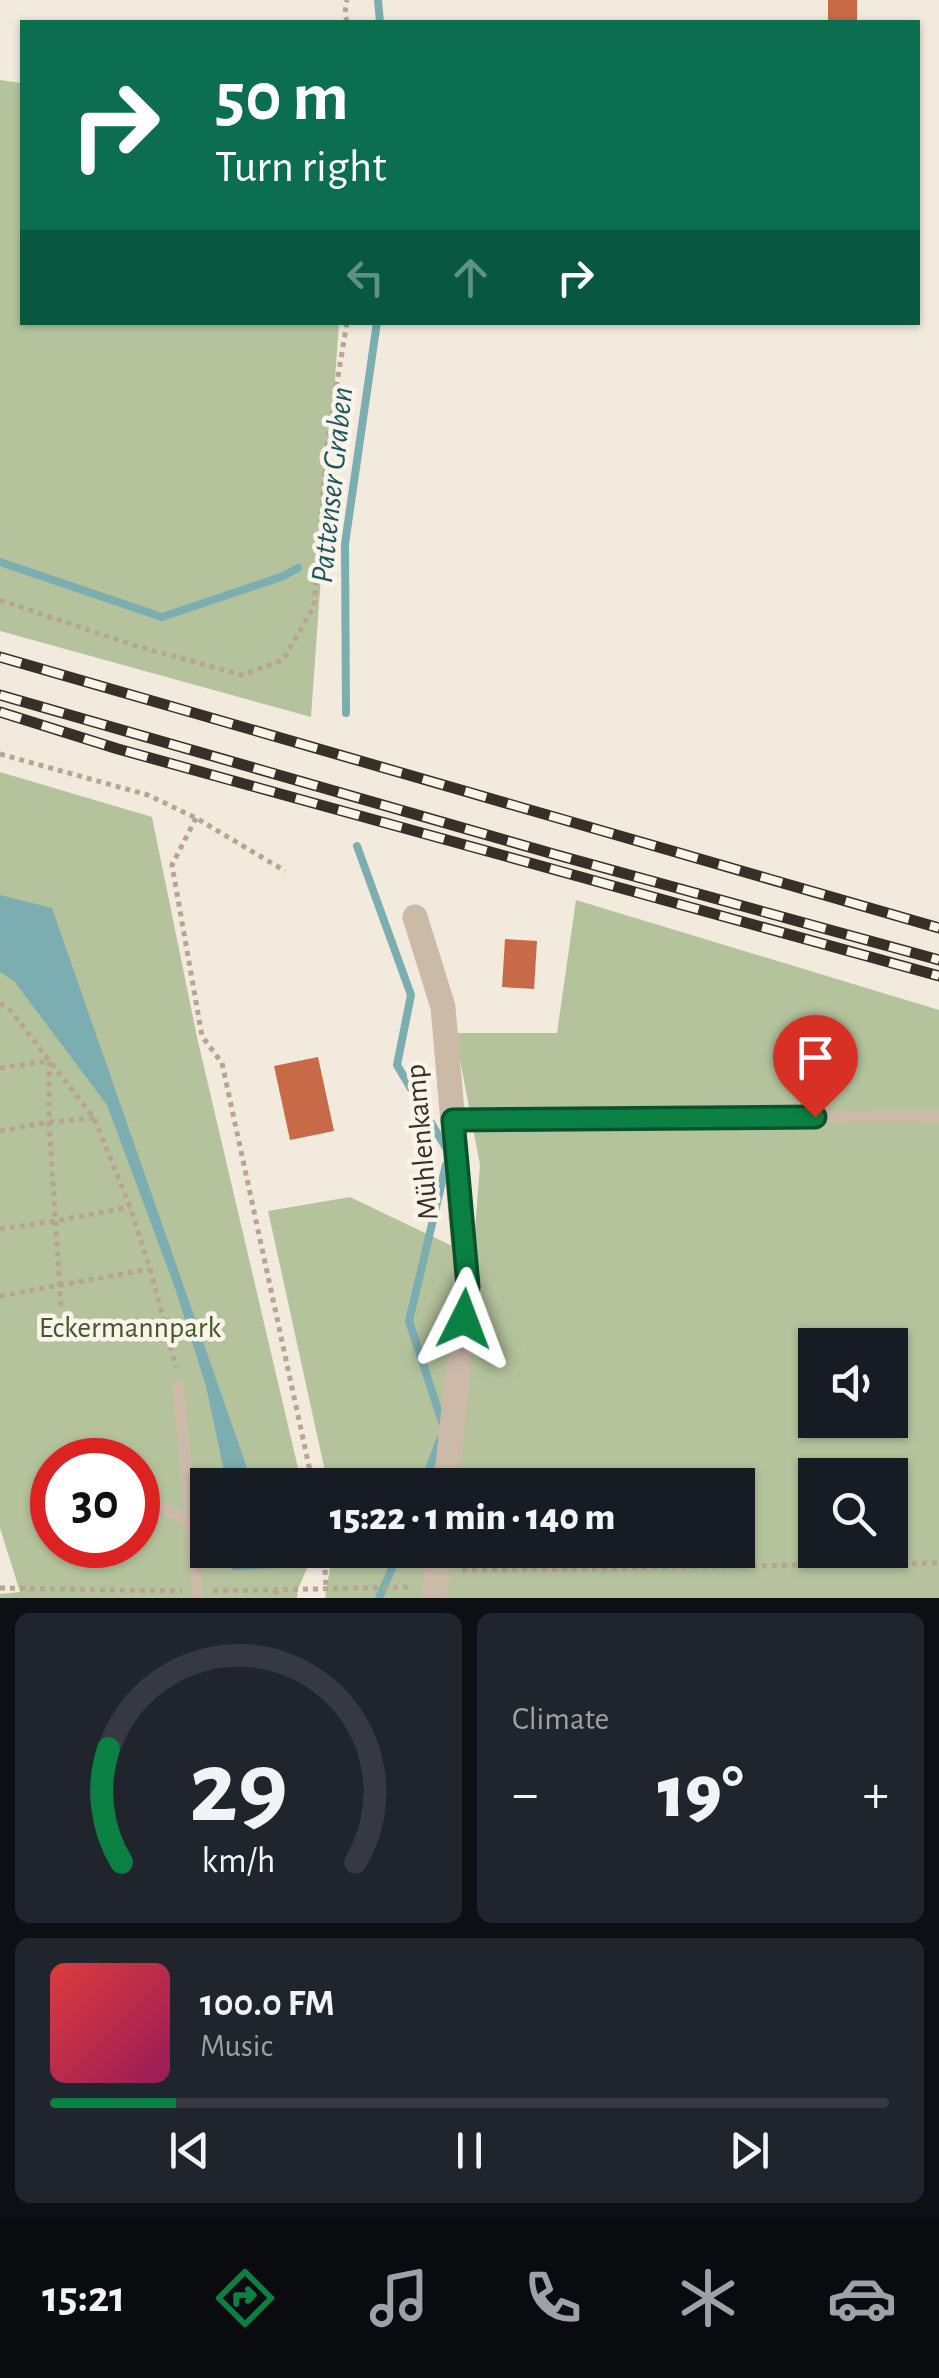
<!DOCTYPE html>
<html lang="en">
<head>
<meta charset="utf-8">
<style>
	:root { --surface:#171b24; --page:#20242c; --text:#f1f3f6; --muted:#9ea1a6; --line:#363941; --accent:#0b8043 }
	body { margin:0; font-family:"Alegreya Sans",sans-serif; background:var(--page); color:var(--text); height:100vh; display:flex; flex-direction:column; font-size:38px; white-space:nowrap }
	* { box-sizing:border-box; margin:0 }
	p { font-size:32px; color:var(--muted) }
	.icon { flex:none; width:55px; height:55px; fill:none; stroke:currentColor; stroke-width:2; stroke-linecap:round; stroke-linejoin:round }
	.map { position:relative; height:1598px; overflow:hidden }
	.side { display:flex; flex-direction:column; gap:15px; padding:15px; background:#0d0f14; flex:1 }
	.side>* { flex:none }
	.hud { position:absolute; left:20px; top:20px; width:900px; height:305px; border-radius:0px; box-shadow:0 2px 8px #0004; background:#0b6e4f; color:#fff; overflow:hidden }
	.buttons { position:absolute; left:798px; top:1328px; display:grid; gap:20px }
	.buttons a { display:grid; place-items:center; width:110px; height:110px; border-radius:0px; background:var(--surface); box-shadow:0 2px 8px #0004; font-size:50px }
	.speed { position:absolute; left:30px; top:1438px; display:flex; gap:20px; font-size:50px; font-weight:700; text-align:center }
	.speed>* { display:grid; place-content:center; width:130px; height:130px; border-radius:50%; background:var(--surface); box-shadow:0 2px 8px #0004; line-height:1 }
	.speed .limit { border:15px solid #d22; background:#fff; color:#111 }
	.pin { position:absolute; display:grid; place-items:center; width:85px; height:85px; color:#fff; margin:-102px -42px; border-radius:50% 50% 50% 0; rotate:-45deg; box-shadow:0 0 10px #0007 }
	.pin .icon { rotate:45deg }
	.me { position:absolute; width:110px; margin:-55px; rotate:3deg; stroke-linejoin:round; filter:drop-shadow(0 0 8px #0008) }
	.turn { display:flex; align-items:center; gap:35px; height:210px; padding:0 30px; font-size:45px }
	.turn .icon { width:130px; height:130px; stroke-width:2.5 }
	.turn b { display:block; font-size:70px; line-height:85px }
	.lanes { display:flex; align-items:center; height:95px; padding:0 30px; background:#0003; justify-content:center; gap:50px; direction:ltr }
	.lanes .off { opacity:.35 }
	.big { font-size:75px; font-weight:800; line-height:1.1 }
	.side .card { flex:1; display:flex; flex-direction:column; justify-content:center; gap:15px; min-width:0; padding:0 35px; border-radius:15px; background:var(--page) }
	.side .dial { align-items:center; gap:0 }
	.dial svg { height:260px; overflow:visible; fill:none; stroke:var(--line); stroke-width:7; stroke-linecap:round; text-anchor:middle }
	.dial text { fill:var(--text); stroke:none }
	.song { display:flex; align-items:center; gap:30px }
	.cover { width:120px; height:120px; border-radius:15px; background:linear-gradient(135deg,hsl(0 70% 55%),hsl(330 70% 35%)) }
	.played { height:10px; border-radius:5px; background:linear-gradient(90deg,var(--accent) 15%,var(--line) 15%) }
	.keys { display:flex; justify-content:space-around; direction:ltr }
	.heat { display:flex; justify-content:space-between; align-items:center; font-size:55px; direction:ltr }
	.side .tiles { flex:1; display:grid; gap:15px; grid-template-columns:1fr 1fr }
	.card:last-child { grid-column:span 2 }
	.trip { position:absolute; left:190px; top:1468px; width:565px; height:100px; border-radius:0px; background:var(--surface); box-shadow:0 2px 8px #0004; font-weight:800; line-height:100px; text-align:center }
	.tab-bar { display:flex; height:160px; justify-content:space-around; align-items:center; background:#090b0e; color:var(--muted) }
	.tab-bar .icon { width:70px; height:70px }
	.tab-bar .selected { color:var(--accent) }
	.tab-bar b { font-size:45px; color:var(--text) }
	.map>svg:first-child { display:block }
	.green { fill:#b5c39d; fill-rule:evenodd }
	.water { fill:#7cadb1 }
	.lines { fill:none; stroke-linecap:round; stroke-linejoin:round }
	.stream { stroke:#7cadb1; stroke-width:8 }
	.building { fill:#c86a48 }
	.path { stroke:#b8a494; stroke-width:5; stroke-dasharray:5 5; stroke-linecap:butt }
	.lane { stroke:#ccbaa9; stroke-width:12 }
	.street { stroke:#ccbaa9; stroke-width:25 }
	.rail-casing { stroke:#392f29; stroke-width:11 }
	.rail { stroke:#faf4eb; stroke-width:8; stroke-dasharray:22; stroke-linecap:butt }
	.route-casing { stroke:#07532c; stroke-width:25 }
	.route { stroke:#0b8043; stroke-width:18 }
	.labels { text-anchor:middle; dominant-baseline:central; stroke-width:9; stroke-linejoin:round; paint-order:stroke }
	.street-label { font-size:30px; fill:#392f29; stroke:#faf4eb }
	.park-label { font-size:30px; fill:#47582d; stroke:#faf4eb }
	.water-label { font-size:32px; font-style:italic; fill:#1e565b; stroke:#faf4eb }
</style>
</head>
<body>
<div class="map">
<svg width="939" height="1598" viewBox="0 0 939 1598">
	<rect width="100%" height="100%" fill="#f3eade"/>
	<!-- green -->
	<path class="green" d="M0 80 22 83V322L339 323 311 717 0 631Z
		M0 772 152 817 197 1037 302 1485H208V1550H315L298 1589 297 1598H0V1594L20 1592 0 1528ZM52 1460H138V1545H52Z
		M576 900 939 1010V1598H325L333 1550H738V1485H328L268 1211 350 1197 473 1256 480 1165 455 1033H557ZM815 1345H890V1420H815ZM815 1475H890V1550H815Z"/>
	<!-- water -->
	<path class="water" d="M0 895 52 908 253 1485H227L206 1386 175 1288 107 1105 14 981 0 972Z
		M231 1550H276L282 1568 232 1570Z"/>
	<g class="lines">
		<!-- stream -->
		<path class="stream" d="M378 0 380 22
			M0 562 162 617 281 577 298 568
			M346 713 345 544 377 322
			M357 846 411 995 397 1065 446 1148
			M442 1422 409 1321 446 1165
			M423 1485 440 1440
			M379 1598 400 1550"/>
	</g>
	<!-- building -->
	<path class="building" d="M828 0H857V22H828Z
		M505 939 537 941 534 989 502 987Z
		M318 1057 334 1131 290 1140 274 1066Z"/>
	<g class="lines">
		<!-- path -->
		<path class="path" d="M347 22 345 13 347 0
			M0 600 136 646 242 675 283 660 314 606 327 444 347 322
			M0 754 148 795 196 818 285 871
			M196 818 172 865 202 1036 222 1063 313 1485
			M0 1003 10 1010 94 1118 130 1207 150 1269 176 1367
			M0 1068 49 1061V1122L61 1306
			M0 1131 49 1122 94 1118
			M0 1229 56 1221 130 1207
			M0 1296 150 1269
			M324 1550 326 1589
			M462 1570 939 1563
			M0 1588 182 1591
			M274 1590 281 1598
			M213 1591 412 1587"/>
		<!-- lane -->
		<path class="lane" d="M453 1120 939 1116
			M178 1386 198 1598
			M138 1493 189 1522"/>
		<!-- street -->
		<path class="street" d="M415 917 443 1007 467 1285 446 1485
			M434 1598 439 1550"/>
		<!-- rail casing -->
		<g class="rail-casing">
			<path id="rail" d="M0 657 939 928
				M0 695 557 855 939 960
				M0 712 118 749 939 976"/>
		</g>
		<!-- rail -->
		<use href="#rail" class="rail"/>
	</g>
	<g class="lines">
		<!-- route casing -->
		<g class="route-casing">
			<path id="route" d="M464 1319 468 1286 453 1120 815 1117"/>
		</g>
		<!-- route -->
		<use href="#route" class="route"/>
	</g>
	<g class="labels">
		<!-- street labels -->
		<g class="street-label">
			<text transform="translate(422 1142) rotate(-95)">Mühlenkamp</text>
		</g>
		<!-- park labels -->
		<g class="park-label">
			<text x="130" y="1328">Eckermannpark</text>
		</g>
		<!-- water labels -->
		<g class="water-label">
			<text transform="translate(332 485) rotate(-84)">Pattenser Graben</text>
		</g>
	</g>
</svg>
<div class="buttons">
<a><svg class="icon" aria-label="sound" viewBox="0 0 24 24"><path d="M4 9h4l5-4v14l-5-4H4zM17 9q2 3 0 6"/></svg></a>
<a><svg class="icon" aria-label="search" viewBox="0 0 24 24"><circle cx="10" cy="10" r="6"/><path d="M15 15l6 6"/></svg></a>
</div>
<div class="speed"><div class="limit">30</div></div>
<div class="pin" style="left:815px;top:1117px;background:#d93025"><svg class="icon" aria-label="arrive" viewBox="0 0 24 24"><path d="M6 21V4h12l-3 4 3 4H6"/></svg></div>
<svg class="me" style="left:464px;top:1319px" viewBox="-20 -20 40 40"><path d="M0-17L14 15 0 8-14 15z" fill="#0b8043" stroke="#fff" stroke-width="4"/></svg>
<div class="trip">15:22 · 1 min · 140 m</div>
<div class="hud">
<div class="turn"><svg class="icon" aria-label="right" viewBox="0 0 24 24"><path d="M7 20v-9h11M14 6l5 5-5 5"/></svg><div><b>50 m</b>Turn right</div></div>
<div class="lanes"><svg class="icon off" aria-label="left" viewBox="0 0 24 24"><path d="M17 20v-9H6M10 6l-5 5 5 5"/></svg><svg class="icon off" aria-label="ahead" viewBox="0 0 24 24"><path d="M12 20V5M6 11l6-6 6 6"/></svg><svg class="icon" aria-label="right" viewBox="0 0 24 24"><path d="M7 20v-9h11M14 6l5 5-5 5"/></svg></div>
</div>
</div>
<section class="side">
<div class="tiles">
<div class="card dial"><svg viewBox="0 0 100 80">
<path d="M14 69A42 42 0 1 1 86 69"/>
<path d="M14 69A42 42 0 0 1 10 34" stroke="#0b8043"/>
<text x="50" y="56" font-size="32" font-weight="700">29</text>
<text x="50" y="72" font-size="11">km/h</text>
</svg></div>
<div class="card"><p>Climate</p>
<div class="heat"><a>−</a><b class="big">19°</b><a>+</a></div>
</div>
<div class="card">
<div class="song"><i class="cover"></i><div><b>100.0 FM</b><p>Music</p></div></div>
<div class="played"></div>
<div class="keys"><svg class="icon" aria-label="previous" viewBox="0 0 24 24"><path d="M18 5L8 12l10 7zM5 5v14"/></svg><svg class="icon" aria-label="pause" viewBox="0 0 24 24"><path d="M8 5v14M16 5v14"/></svg><svg class="icon" aria-label="next" viewBox="0 0 24 24"><path d="M6 5l10 7-10 7zM19 5v14"/></svg></div>
</div>
</div>
</section>
<nav class="tab-bar">
<b>15:21</b>
<svg class="icon selected" aria-label="directions" viewBox="0 0 24 24"><path d="M12 3l9 9-9 9-9-9zM9 14v-3h6M13 9l2 2-2 2"/></svg>
<svg class="icon" aria-label="music" viewBox="0 0 24 24"><path d="M9 18V5l10-2v13"/><circle cx="6" cy="18" r="3"/><circle cx="16" cy="16" r="3"/></svg>
<svg class="icon" aria-label="phone" viewBox="0 0 24 24"><path d="M5 4h4l2 5-3 2q2 4 5 5l2-3 5 2v4C11 20 4 13 5 4z"/></svg>
<svg class="icon" aria-label="climate" viewBox="0 0 24 24"><path d="M12 3v18M4 7l16 10M4 17L20 7"/></svg>
<svg class="icon" aria-label="car" viewBox="0 0 24 24"><path d="M5 17H2v-5l4-1 3-4h7l3 4 3 1v5h-3M9 17h6M6 11h13"/><circle cx="7" cy="17" r="2"/><circle cx="17" cy="17" r="2"/></svg>
</nav>
</body>
</html>
